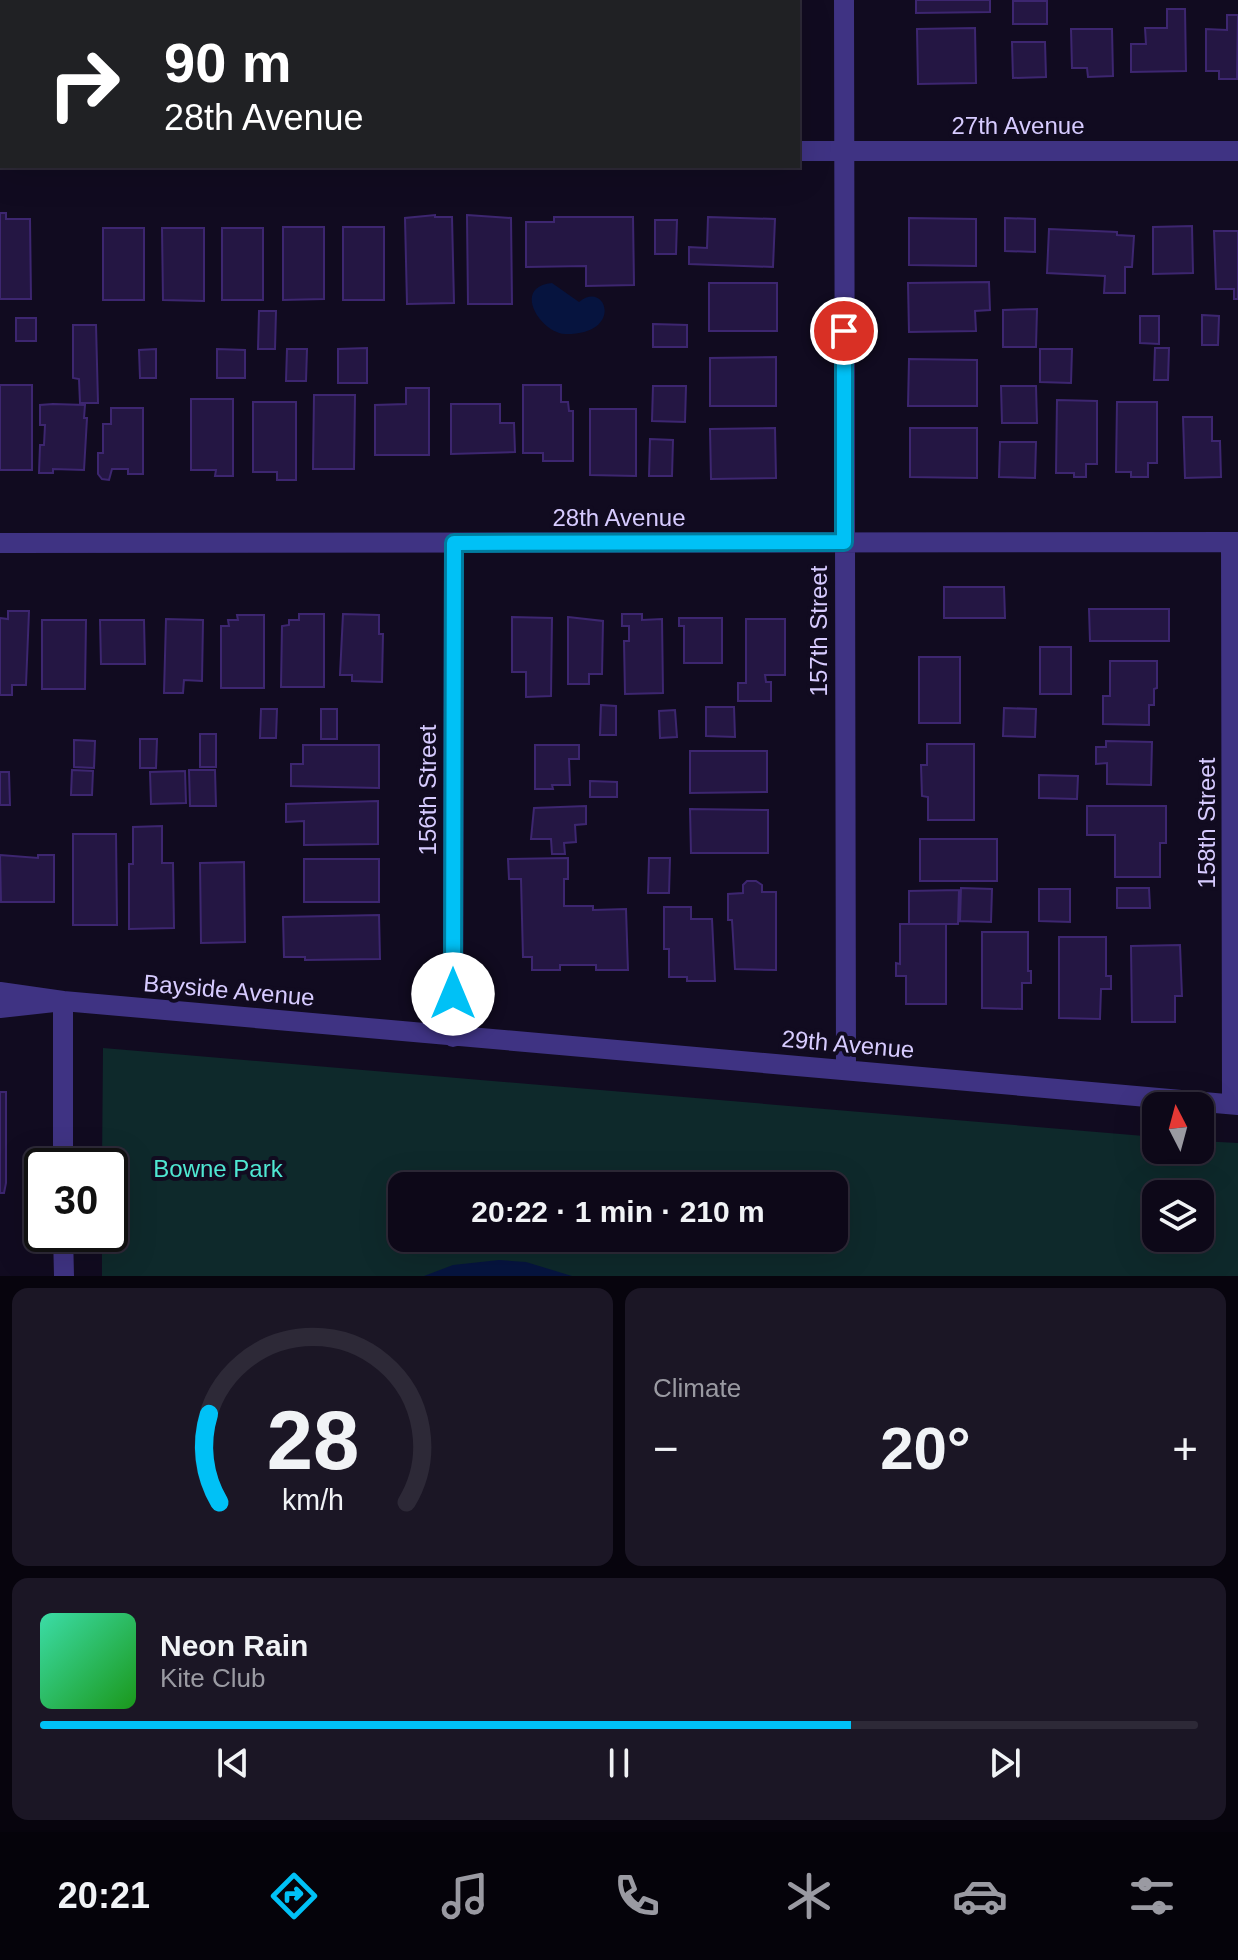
<!DOCTYPE html>
<html lang="en">
<head>
<meta charset="utf-8">
<style>
	:root { --surface:#0d0818; --page:#1b1625; --text:#f1f3f6; --muted:#9a9aa2; --line:#2d2937; --accent:#00c1f6 }
	body { margin:0; font-family:Arial,sans-serif; background:var(--page); color:var(--text); height:100vh; display:flex; flex-direction:column; font-size:30px; white-space:nowrap }
	* { box-sizing:border-box; margin:0 }
	p { font-size:26px; color:var(--muted) }
	.icon { flex:none; width:44px; height:44px; fill:none; stroke:currentColor; stroke-width:2; stroke-linecap:round; stroke-linejoin:round }
	.map { position:relative; height:1276px; overflow:hidden }
	.sheet { display:flex; flex-direction:column; gap:12px; padding:12px; background:#07040d; flex:1 }
	.sheet>* { flex:none }
	.guide { position:absolute; left:0px; top:0px; width:800px; height:168px; box-shadow:0 8px 32px #0002,0 0 0 2px var(--line); background:#202124; color:#fff; overflow:hidden }
	.needle { width:52px; rotate:354deg }
	.buttons { position:absolute; left:1142px; top:1092px; display:grid; gap:16px }
	.buttons a { display:grid; place-items:center; width:72px; height:72px; border-radius:16px; background:var(--surface); box-shadow:0 8px 32px #0002,0 0 0 2px var(--line); font-size:40px }
	.speed { position:absolute; left:24px; top:1148px; display:flex; gap:16px; font-size:40px; font-weight:700; text-align:center }
	.speed>* { display:grid; place-content:center; width:104px; height:104px; border-radius:50%; background:var(--surface); box-shadow:0 8px 32px #0002,0 0 0 2px var(--line); line-height:1 }
	.speed .limit { border:4px solid #111; border-radius:12px; background:#fff; color:#111 }
	.pin { position:absolute; display:grid; place-items:center; width:68px; height:68px; color:#fff; margin:-34px; border:4px solid #fff; border-radius:50%; box-shadow:0 2px 8px #0007 }
	.me { position:absolute; width:88px; margin:-44px; rotate:0deg; stroke-linejoin:round; filter:drop-shadow(0 0 6px #0008) }
	.turn { display:flex; align-items:center; gap:28px; height:168px; padding:0 32px; font-size:36px }
	.turn .icon { width:104px; height:104px; stroke-width:2.5 }
	.turn b { display:block; font-size:56px; line-height:68px }
	.big { font-size:60px; font-weight:700; line-height:1.1 }
	.sheet .tile { flex:1; display:flex; flex-direction:column; justify-content:center; gap:12px; min-width:0; padding:0 28px; border-radius:16px; background:var(--page) }
	.sheet .dial { align-items:center; gap:0 }
	.dial svg { height:208px; overflow:visible; fill:none; stroke:var(--line); stroke-width:7; stroke-linecap:round; text-anchor:middle }
	.dial text { fill:var(--text); stroke:none }
	.song { display:flex; align-items:center; gap:24px }
	.cover { width:96px; height:96px; border-radius:12px; background:linear-gradient(135deg,hsl(160 70% 55%),hsl(120 70% 35%)) }
	.played { height:8px; border-radius:4px; background:linear-gradient(90deg,var(--accent) 70%,var(--line) 70%) }
	.keys { display:flex; justify-content:space-around; direction:ltr }
	.heat { display:flex; justify-content:space-between; align-items:center; font-size:44px; direction:ltr }
	.sheet .tiles { flex:1; display:grid; gap:12px; grid-template-columns:1fr 1fr }
	.tile:last-child { grid-column:span 2 }
	.trip { position:absolute; left:388px; top:1172px; width:460px; height:80px; border-radius:16px; background:var(--surface); box-shadow:0 8px 32px #0002,0 0 0 2px var(--line); font-weight:700; line-height:80px; text-align:center }
	.tab-bar { display:flex; height:128px; justify-content:space-around; align-items:center; background:#05030a; color:var(--muted) }
	.tab-bar .icon { width:56px; height:56px }
	.tab-bar .active { color:var(--accent) }
	.tab-bar b { font-size:36px; color:var(--text) }
	.map>svg:first-child { display:block }
	.green { fill:#0e292b; fill-rule:evenodd }
	.water { fill:#06143f }
	.building { fill:#241643; stroke:#3d2670; stroke-width:2 }
	.lines { fill:none; stroke-linecap:round; stroke-linejoin:round }
	.minor { stroke:#3f3383; stroke-width:20 }
	.route-casing { stroke:#007da0; stroke-width:20 }
	.route { stroke:#00c1f6; stroke-width:14 }
	.labels { text-anchor:middle; dominant-baseline:central; stroke-width:8; stroke-linejoin:round; paint-order:stroke }
	.street-label { font-size:24px; fill:#d7cbff; stroke:#110b20 }
	.park-label { font-size:24px; fill:#4fe7d2; stroke:#110b20 }
</style>
</head>
<body>
<div class="map">
<svg width="1238" height="1276" viewBox="0 0 1238 1276">
	<rect width="100%" height="100%" fill="#110b20"/>
	<!-- green -->
	<path class="green" d="M103 1048 1156 1137V1150H1200V1141L1238 1143V1276H102V1234H110V1166H102ZM402 1186H834V1238H402ZM1156 1194H1200V1238H1156Z"/>
	<!-- water -->
	<path class="water" d="M552 283 579 302C606 279 625 335 565 334 541 333 511 287 552 283Z
		M499 1260 526 1262 572 1276H424L453 1265Z"/>
	<!-- building -->
	<path class="building" d="M0 0H46L2 2V84Z
		M916 0H990V12L916 13Z
		M1013 1H1047V24H1013Z
		M1167 9H1185L1186 71 1131 72V44H1146L1145 28H1167Z
		M1227 15H1238L1237 79H1219V71H1206V29L1227 30Z
		M975 28 976 83 918 84 917 29Z
		M1071 29H1112L1113 76 1088 77 1087 68H1072Z
		M1012 42H1045L1046 77 1013 78Z
		M0 213H6V219H30L31 299H0Z
		M435 215V217H452L454 303 407 304 405 218Z
		M467 215 511 218 512 304H468Z
		M554 217H633L634 285 586 286V266L526 267V222H554Z
		M708 217 775 219 773 267 689 264V247L707 248Z
		M909 218 976 219V266L909 265Z
		M1005 218 1035 219V252L1005 251Z
		M655 220H677L676 254H655Z
		M1192 226 1193 273 1153 274V227Z
		M283 227H324V299L283 300Z
		M343 227H384V300H343Z
		M103 228H144V300H103Z
		M162 228H204V301L163 300Z
		M222 228H263V300H222Z
		M1049 229 1117 232V235L1134 236 1132 267H1125V293H1104L1105 276 1047 273Z
		M1214 231H1238V299H1234V289H1216Z
		M989 282 990 310 975 311 976 331 909 332 908 283Z
		M709 283H777V331H709Z
		M1037 309 1036 347H1003V310Z
		M259 311H276L275 349H258Z
		M1202 315 1219 316 1218 345H1202Z
		M1140 316H1159V344L1140 343Z
		M16 318H36V341H16Z
		M653 324 687 325V347H653Z
		M73 325H96L98 403H80L79 379 73 378Z
		M367 348V383H338V349Z
		M1155 348H1169L1168 380H1154Z
		M156 349V378H140L139 350Z
		M217 349 245 350V378H217Z
		M287 349H307L306 381H286Z
		M1040 349H1072L1071 383 1040 382Z
		M776 357V406H710V358Z
		M909 359 977 360V406H908Z
		M0 385H32V470H0Z
		M523 385H561V402H568L569 411H573V461H543V453H523Z
		M653 386H686L685 422 652 421Z
		M1001 386H1036L1037 423H1002Z
		M406 388H429V455H375V405L406 404Z
		M314 395H355L354 469H313Z
		M191 399H233V476H215L216 470H191Z
		M1057 400 1097 401V464H1086V477H1074V473H1056Z
		M253 402H296V480H277V472H253Z
		M1117 402H1157V463H1148V477H1131V472H1116Z
		M53 404 85 405 84 418H87L84 470 53 469V473H39L40 445H44L45 425H40V405Z
		M451 404H500V423H514L515 452 451 454Z
		M111 408H143V474H128V469H112L109 480 102 479 98 474V453H103V424H111Z
		M590 409H636V476L590 475Z
		M1183 417H1212V441H1220L1221 477 1185 478Z
		M775 428 776 478 711 479 710 429Z
		M910 428H977V478L910 477Z
		M650 439 673 440 672 476H649Z
		M1000 442H1036L1035 478 999 477Z
		M944 587H1004L1005 618H944Z
		M1089 609H1169V641H1090Z
		M8 611H29L26 685H12V695H0V618L8 619Z
		M299 614H324V687H281L282 626 289 625V620H299Z
		M343 614 379 615V634H383L382 682 352 681V675H340Z
		M622 614H642V620L662 619 663 693 625 694 624 641H629V626H622Z
		M237 615H264V688H221V626H229L228 620H238Z
		M512 617 552 618 551 696 526 697V672H512Z
		M568 617 603 621 602 674H589V684H568Z
		M679 618H722V663H684V626H679Z
		M166 619 203 620 202 681 184 680 183 693H164Z
		M746 619H785V675H765L766 682H771V701H738V683H746Z
		M42 620H86L85 689H42Z
		M100 620H144L145 664H101Z
		M1040 647H1071V694H1040Z
		M919 657H960V723H919Z
		M1110 661H1157V688L1154 689V705H1149V725L1103 724V696H1110Z
		M601 705 616 706V735H600Z
		M706 707H734L735 737 706 736Z
		M1004 708 1036 709 1035 737 1003 736Z
		M261 709H277L276 738H260Z
		M321 709H337V739H321Z
		M675 710 677 737 660 738 659 711Z
		M200 734H216V767H200Z
		M140 739H157L156 768H140Z
		M74 740 95 741 94 768 74 767Z
		M1106 741 1152 742 1151 785 1107 784V763L1096 764V747H1106Z
		M927 744H974V820H928V797L922 796 921 765H927Z
		M303 745H379V788L291 786V764H303Z
		M535 745H579V759H569L570 785H552L553 789H535Z
		M690 751H767V792L690 793Z
		M72 770 93 771 92 795H71Z
		M189 770H215L216 806H190Z
		M185 771 186 803 151 804 150 772Z
		M0 772H9L10 805H0Z
		M1039 775 1078 776 1077 799 1039 798Z
		M590 781 617 782V797H590Z
		M378 801V844L304 845V821L286 822V804Z
		M586 806V824L575 825 576 842 564 843 565 854H552L551 839H531L534 808Z
		M1087 806H1166V843H1160V877H1115V835H1087Z
		M690 809 768 810V853H691Z
		M162 826V863H173L174 928 129 929V864H133V827Z
		M73 834H116L117 925H73Z
		M920 839H997V881H920Z
		M0 855 38 858V855H54V902H1Z
		M568 858V879H564V906H593V910L626 909 628 970H596V965H560V970H532V957H523L521 879H509L508 859Z
		M649 858H670L669 893H648Z
		M304 859H379V902H304Z
		M244 862 245 942 201 943 200 863Z
		M747 881H756L762 885V892H776V970L735 969 732 920H728V894L743 893V885Z
		M961 888 992 889 991 922 960 921Z
		M1117 888H1149L1150 908H1117Z
		M1039 889H1070V922L1039 921Z
		M959 890 958 924H909V891Z
		M664 907H691V919H712L715 981H687V977H669V949H664Z
		M379 915 380 959 305 960V957H284L283 917Z
		M900 924H946V1004H906V976H896V963L900 964Z
		M982 932H1028V971H1031V983H1022V1009L982 1008Z
		M1059 937H1106V976H1111V989H1101L1100 1019 1059 1018Z
		M1180 945 1182 996H1175V1022H1132L1131 946Z
		M0 1092H6V1183L4 1193H0Z"/>
	<g class="lines">
		<!-- minor -->
		<path class="minor" d="M844 0 846 1070
			M798 151H1238
			M0 152H2
			M1231 542 1232 1104
			M0 543 1238 542
			M0 992 63 1001V1166
			M0 1008 63 1001 1238 1105
			M453 1037 454 543
			M63 1234 64 1276"/>
	</g>
	<g class="lines">
		<!-- route casing -->
		<g class="route-casing">
			<path id="route" d="M453 994 454 543 844 542V331"/>
		</g>
		<!-- route -->
		<use href="#route" class="route"/>
	</g>
	<g class="labels">
		<!-- street labels -->
		<g class="street-label">
			<text x="1018" y="125">27th Avenue</text>
			<text x="619" y="517">28th Avenue</text>
			<text transform="translate(818 631) rotate(-90)">157th Street</text>
			<text transform="translate(427 790) rotate(-90)">156th Street</text>
			<text transform="translate(1206 823) rotate(-90)">158th Street</text>
			<text transform="translate(229 990) rotate(5)">Bayside Avenue</text>
			<text transform="translate(848 1044) rotate(5)">29th Avenue</text>
		</g>
		<!-- park labels -->
		<g class="park-label">
			<text x="218" y="1168">Bowne Park</text>
		</g>
	</g>
</svg>
<div class="buttons">
<a><svg class="needle" viewBox="-14 -14 28 28"><path d="M0-13l5 13h-10z" fill="#e53935"/><path d="M0 13l5-13h-10z" fill="#9a9aa2"/></svg></a>
<a><svg class="icon" aria-label="layers" viewBox="0 0 24 24"><path d="M12 4l9 5-9 5-9-5zM3 14l9 5 9-5"/></svg></a>
</div>
<div class="speed"><div class="limit">30</div></div>
<div class="pin" style="left:844px;top:331px;background:#d93025"><svg class="icon" aria-label="arrive" viewBox="0 0 24 24"><path d="M6 21V4h12l-3 4 3 4H6"/></svg></div>
<svg class="me" style="left:453px;top:994px" viewBox="-20 -20 40 40"><circle r="19" fill="#fff"/><path d="M0-13L10 11 0 6-10 11z" fill="#00c1f6"/></svg>
<div class="trip">20:22 · 1 min · 210 m</div>
<div class="guide">
<div class="turn"><svg class="icon" aria-label="right" viewBox="0 0 24 24"><path d="M7 20v-9h11M14 6l5 5-5 5"/></svg><div><b>90 m</b>28th Avenue</div></div>
</div>
</div>
<section class="sheet">
<div class="tiles">
<div class="tile dial"><svg viewBox="0 0 100 80">
<path d="M14 69A42 42 0 1 1 86 69"/>
<path d="M14 69A42 42 0 0 1 10 35" stroke="#00c1f6"/>
<text x="50" y="56" font-size="32" font-weight="700">28</text>
<text x="50" y="72" font-size="11">km/h</text>
</svg></div>
<div class="tile"><p>Climate</p>
<div class="heat"><a>−</a><b class="big">20°</b><a>+</a></div>
</div>
<div class="tile">
<div class="song"><i class="cover"></i><div><b>Neon Rain</b><p>Kite Club</p></div></div>
<div class="played"></div>
<div class="keys"><svg class="icon" aria-label="previous" viewBox="0 0 24 24"><path d="M18 5L8 12l10 7zM5 5v14"/></svg><svg class="icon" aria-label="pause" viewBox="0 0 24 24"><path d="M8 5v14M16 5v14"/></svg><svg class="icon" aria-label="next" viewBox="0 0 24 24"><path d="M6 5l10 7-10 7zM19 5v14"/></svg></div>
</div>
</div>
</section>
<nav class="tab-bar">
<b>20:21</b>
<svg class="icon active" aria-label="directions" viewBox="0 0 24 24"><path d="M12 3l9 9-9 9-9-9zM9 14v-3h6M13 9l2 2-2 2"/></svg>
<svg class="icon" aria-label="music" viewBox="0 0 24 24"><path d="M9 18V5l10-2v13"/><circle cx="6" cy="18" r="3"/><circle cx="16" cy="16" r="3"/></svg>
<svg class="icon" aria-label="phone" viewBox="0 0 24 24"><path d="M5 4h4l2 5-3 2q2 4 5 5l2-3 5 2v4C11 20 4 13 5 4z"/></svg>
<svg class="icon" aria-label="climate" viewBox="0 0 24 24"><path d="M12 3v18M4 7l16 10M4 17L20 7"/></svg>
<svg class="icon" aria-label="car" viewBox="0 0 24 24"><path d="M5 17H2v-5l4-1 3-4h7l3 4 3 1v5h-3M9 17h6M6 11h13"/><circle cx="7" cy="17" r="2"/><circle cx="17" cy="17" r="2"/></svg>
<svg class="icon" aria-label="filters" viewBox="0 0 24 24"><path d="M4 7h16M4 17h16"/><circle cx="9" cy="7" r="2"/><circle cx="15" cy="17" r="2"/></svg>
</nav>
</body>
</html>
